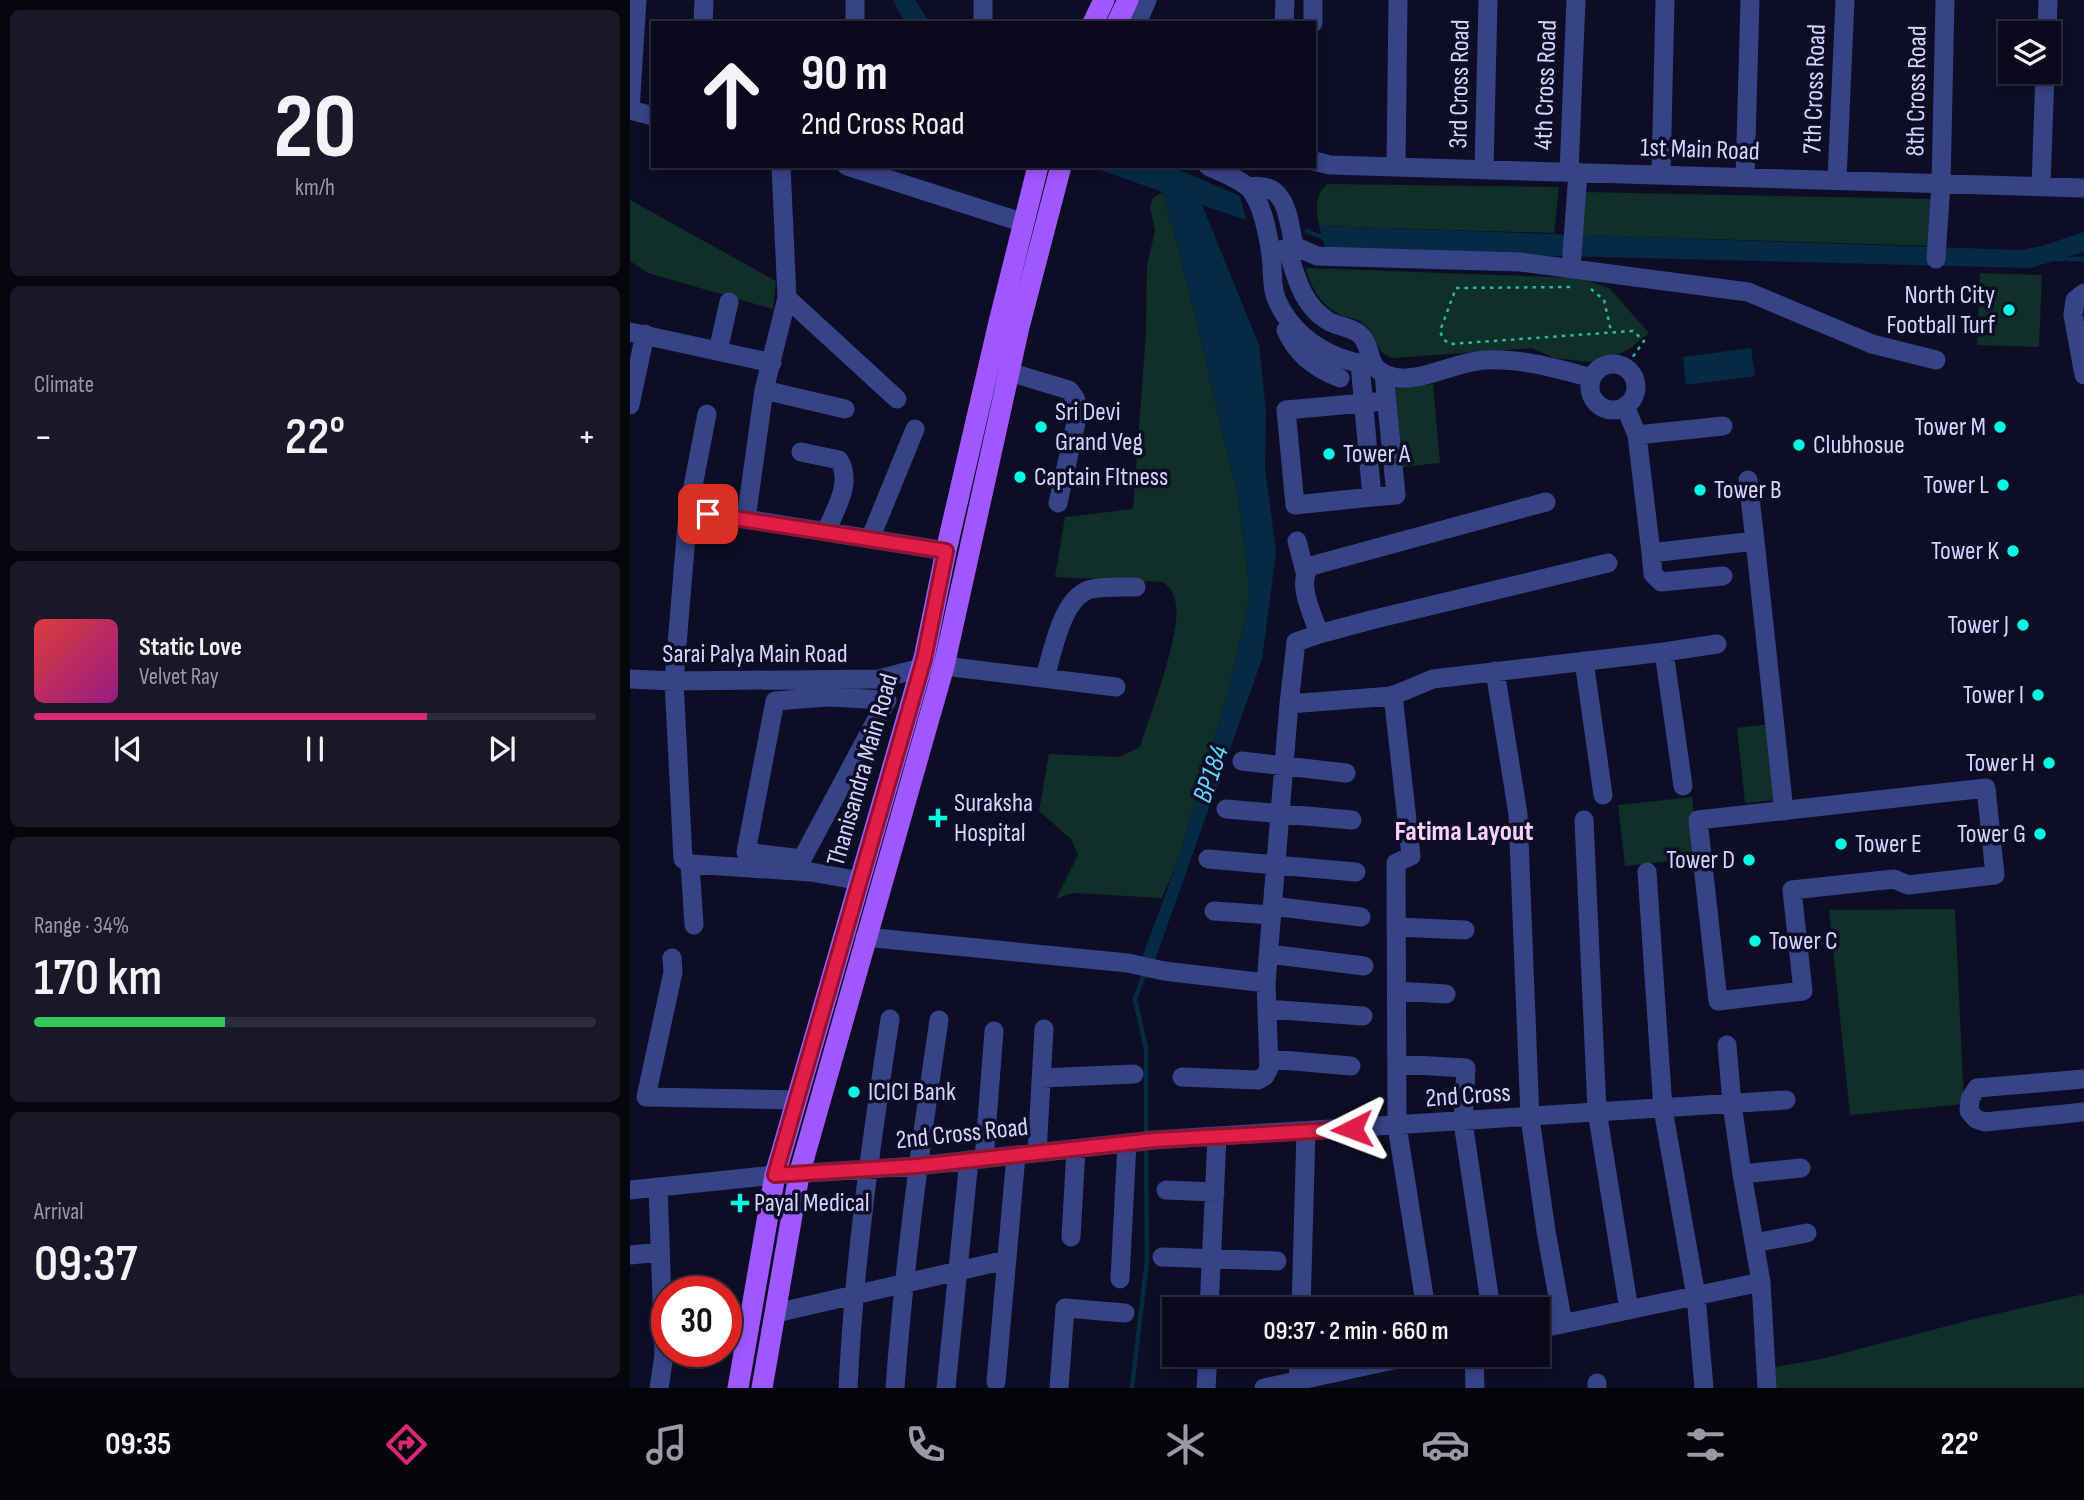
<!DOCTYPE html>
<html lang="en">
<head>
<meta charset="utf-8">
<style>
	:root { --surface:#0a0a1c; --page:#181829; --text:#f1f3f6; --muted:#999aa3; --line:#2a2b3b; --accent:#db2777 }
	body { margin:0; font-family:"Sofia Sans Condensed",sans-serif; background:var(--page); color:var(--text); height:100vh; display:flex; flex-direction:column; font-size:26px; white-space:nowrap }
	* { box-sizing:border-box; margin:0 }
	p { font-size:23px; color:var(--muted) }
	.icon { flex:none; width:38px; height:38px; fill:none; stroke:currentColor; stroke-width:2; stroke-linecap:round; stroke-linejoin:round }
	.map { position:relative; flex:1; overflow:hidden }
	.panel { display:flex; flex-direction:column; gap:10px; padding:10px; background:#06060f; width:630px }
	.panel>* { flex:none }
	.guide { position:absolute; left:21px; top:21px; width:665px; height:147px; border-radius:0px; box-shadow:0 4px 10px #0003,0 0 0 2px var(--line); background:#0a0a1c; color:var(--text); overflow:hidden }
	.buttons { position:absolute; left:1368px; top:21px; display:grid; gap:14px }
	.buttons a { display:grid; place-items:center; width:63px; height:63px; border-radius:0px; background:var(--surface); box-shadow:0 4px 10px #0003,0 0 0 2px var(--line); font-size:35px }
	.speed { position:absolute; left:21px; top:1276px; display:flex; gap:14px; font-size:35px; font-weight:700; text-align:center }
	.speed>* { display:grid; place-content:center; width:91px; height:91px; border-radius:50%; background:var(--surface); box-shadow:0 4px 10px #0003,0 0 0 2px var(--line); line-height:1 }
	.speed .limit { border:10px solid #d22; background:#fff; color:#111 }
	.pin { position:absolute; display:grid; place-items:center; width:60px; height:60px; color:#fff; margin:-30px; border-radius:14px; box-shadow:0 4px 10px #0006 }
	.me { position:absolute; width:77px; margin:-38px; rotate:267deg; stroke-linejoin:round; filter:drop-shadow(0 0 5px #0008) }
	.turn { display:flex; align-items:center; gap:24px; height:147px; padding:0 35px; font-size:32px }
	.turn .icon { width:91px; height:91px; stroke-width:2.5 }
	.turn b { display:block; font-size:49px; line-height:60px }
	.big { font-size:52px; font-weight:600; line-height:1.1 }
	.panel .widget { flex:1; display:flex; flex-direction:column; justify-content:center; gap:10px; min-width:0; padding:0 24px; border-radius:10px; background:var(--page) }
	.panel .dial { align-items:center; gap:0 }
	.dial b { font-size:91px; line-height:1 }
	.song { display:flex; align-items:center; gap:21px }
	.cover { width:84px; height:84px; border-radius:10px; background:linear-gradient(135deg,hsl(0 70% 55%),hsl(310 70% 35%)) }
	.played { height:7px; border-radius:4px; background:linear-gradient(90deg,var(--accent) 70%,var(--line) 70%) }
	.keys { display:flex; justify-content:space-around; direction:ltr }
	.heat { display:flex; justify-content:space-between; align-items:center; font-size:38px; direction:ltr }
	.charge { height:10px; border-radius:5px; background:linear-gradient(90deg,#34c759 34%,var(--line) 0) }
	.trip { position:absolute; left:532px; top:1297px; width:388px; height:70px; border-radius:0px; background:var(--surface); box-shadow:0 4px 10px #0003,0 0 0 2px var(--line); font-weight:600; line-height:70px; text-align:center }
	.menu { display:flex; height:112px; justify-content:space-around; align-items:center; background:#04040b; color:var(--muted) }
	.menu .icon { width:49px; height:49px }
	.menu .active { color:var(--accent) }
	.menu b { font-size:32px; color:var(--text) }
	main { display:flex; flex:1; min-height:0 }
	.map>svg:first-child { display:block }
	.green { fill:#102f28 }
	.water { fill:#072a44 }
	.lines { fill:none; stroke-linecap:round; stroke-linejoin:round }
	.stream { stroke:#072a44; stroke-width:4.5 }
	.path { stroke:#29bb95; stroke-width:2.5; stroke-dasharray:3.5 5; stroke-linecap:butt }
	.minor { stroke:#364386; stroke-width:19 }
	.major { stroke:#9f58ff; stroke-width:21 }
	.route-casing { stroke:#92132f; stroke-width:18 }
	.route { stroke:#e11d48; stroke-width:12 }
	.poi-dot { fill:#00fce2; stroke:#0d0e25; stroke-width:2.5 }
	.labels { text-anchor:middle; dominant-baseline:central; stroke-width:7; stroke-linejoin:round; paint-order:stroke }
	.street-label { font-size:26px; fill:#d1d5ff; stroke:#0d0e25 }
	.poi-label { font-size:26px; fill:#d1d5ff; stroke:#0d0e25; text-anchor:start }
	.water-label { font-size:28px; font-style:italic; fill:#5fd6ff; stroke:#0d0e25 }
	.neighbourhood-label { font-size:28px; font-weight:bold; fill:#ffd3f8; stroke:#0d0e25 }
</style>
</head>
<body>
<main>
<section class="panel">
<div class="widget dial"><b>20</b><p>km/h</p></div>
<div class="widget"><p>Climate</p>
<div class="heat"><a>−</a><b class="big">22°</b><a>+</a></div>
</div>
<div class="widget">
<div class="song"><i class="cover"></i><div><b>Static Love</b><p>Velvet Ray</p></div></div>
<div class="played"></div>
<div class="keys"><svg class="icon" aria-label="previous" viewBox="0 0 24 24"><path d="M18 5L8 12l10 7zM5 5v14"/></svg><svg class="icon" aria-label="pause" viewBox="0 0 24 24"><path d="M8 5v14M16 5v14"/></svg><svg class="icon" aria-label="next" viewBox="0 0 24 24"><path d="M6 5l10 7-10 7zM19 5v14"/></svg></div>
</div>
<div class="widget"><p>Range · 34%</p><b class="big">170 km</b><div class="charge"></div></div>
<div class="widget"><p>Arrival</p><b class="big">09:37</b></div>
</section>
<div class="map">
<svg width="1454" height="1388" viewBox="0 0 1454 1388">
	<rect width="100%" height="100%" fill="#0d0e25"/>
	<!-- green -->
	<path class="green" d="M697 184 929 187 924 233 689 226C686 210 684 196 697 184Z
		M533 192 560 294 609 502 620 595 598 693 546 866 532 898 443 893 426 899 448 855 441 839 409 811 419 754 489 757 510 747C520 715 551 634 546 605 545 595 541 588 533 582L425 577 435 517 503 509 516 333 517 265 525 231 520 206 523 198Z
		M953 192 1304 199 1302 246 953 235Z
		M0 200 146 281 143 309 18 273 0 261Z
		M676 268 952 278 980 289 1019 333 998 350 973 360 960 362 924 358 902 348 763 358C743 352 749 338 736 326 730 320 724 319 716 317 694 310 681 290 676 268Z
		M1350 273 1412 275 1409 347 1347 345Z
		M803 384 810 463 772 467 764 388Z
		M1139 724 1148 800 1115 803 1107 728Z
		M1062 797 1069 858 995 866 988 805Z
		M1325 909 1334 1104 1220 1115 1199 910Z
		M1454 1294V1388H1145V1367L1191 1359 1344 1319Z"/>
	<!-- water -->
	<path class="water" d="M263 0H285L300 23H275Z
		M458 166H540L610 196 616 220 572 205 629 345 636 411 635 468 646 552 632 659 525 960 512 958 546 866 598 693 620 595 609 502 560 294 533 192Z
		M689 226 1391 250 1412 246 1454 232V252L1400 268 696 250Z
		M1121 348 1125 376 1056 385 1053 357Z"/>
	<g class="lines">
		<!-- stream -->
		<path class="stream" d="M677 231 696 239
			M1423 259H1454
			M515 972 505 999 516 1049V1136
			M502 1388 517 1260 516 1145"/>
		<!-- path -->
		<path class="path" d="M940 287 826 288 810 331 813 339 820 344 1003 331 1014 341 995 368
			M961 289 974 300 981 331"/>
		<!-- minor -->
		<path class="minor" d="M7 0 0 110 23 116
			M225 0V23
			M353 0V23
			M73 23 74 0
			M507 23 517 0
			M654 23 655 0
			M683 23V0
			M1417 33 1418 0
			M684 161 700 165 1454 188
			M151 166 157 298 134 390 116 519 58 512 44 681 53 859 60 864 181 872 231 881
			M217 166 394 223
			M578 166C590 172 611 179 620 189 633 205 638 234 641 255 643 268 641 285 646 298 662 337 701 361 742 365
			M766 167 768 0
			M854 169 858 0
			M939 172 946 0
			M1031 175 1035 0
			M1115 177 1120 0
			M1207 180 1215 0
			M1411 186 1415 72
			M618 187C657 180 658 218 664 246
			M657 248C666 276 671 304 698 321 707 326 719 327 728 333 744 345 734 366 757 375 785 387 824 361 856 360 891 358 928 369 962 378
			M641 253 664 246 687 256 890 262 1118 292 1242 344 1306 360
			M1306 259 1311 183 1315 0
			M941 268 948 172
			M1454 293 1445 300 1443 315 1454 375
			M157 298 267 399
			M656 330C666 354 687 369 710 378
			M0 332 142 363
			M88 351 99 302
			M730 364 742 497 766 495 754 374
			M960 387a23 23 0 1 1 46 0a23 23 0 1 1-46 0Z
			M379 372 439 390 445 398 449 409 428 503
			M134 390 215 409
			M0 405 15 334
			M995 406 1007 435 1021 553 1125 541 1118 480
			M1007 435 1093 426
			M171 452 209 460C223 483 205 509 196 532
			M742 497 665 505 656 410 745 402
			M58 512 77 414
			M116 519 316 551
			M240 539 285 429
			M667 541 675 572
			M1125 541 1154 811
			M1021 553 1023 574 1031 582 1093 576
			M689 634C683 615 665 581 681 566L916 502
			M1034 652 1087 644
			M954 661 973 795
			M865 671 888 814 900 1118 916 1231 933 1324
			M415 677C423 652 432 595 462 589 476 586 492 587 506 587
			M0 679 44 681 249 679 291 668 314 666 486 687
			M763 695 781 856 766 863 767 1126 796 1309
			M197 697 257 700 172 859 116 852 145 701Z
			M659 704 666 642 689 634 745 619 978 563
			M612 761 716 773
			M1356 788 1365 875 1278 885 1264 879 1162 890 1173 991 1088 1001 1068 820Z
			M596 809 722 820
			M954 820 967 1111 999 1310
			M578 859 726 872
			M60 864 64 925
			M1017 872 1033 1109 1066 1296 1074 1388
			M642 906 731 917
			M584 911 642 915
			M766 927 835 930
			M235 937 498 963 534 971 636 983 659 704 762 696 803 679 1034 652 1053 786
			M639 954 734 966
			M42 958 43 972 16 1097 167 1100
			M767 991 816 994
			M637 1009 733 1016
			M1097 1045 1102 1104 1112 1174 1131 1282 1137 1388
			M639 1059 721 1066
			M767 1064 836 1068 833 1122 861 1309
			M552 1077 628 1080 635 1076 639 1068 636 983
			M411 1078 504 1074
			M1454 1079 1347 1088 1340 1099 1339 1111 1346 1119 1355 1122 1454 1112
			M407 1153 414 1029
			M354 1159 364 1031
			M1112 1174 1171 1168
			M28 1187 34 1355 29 1388
			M0 1190 145 1175 287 1166 524 1140 1156 1100
			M536 1190 585 1192
			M441 1237 446 1149
			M1124 1243 1177 1233
			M0 1255 30 1252
			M532 1257 647 1261
			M490 1279 497 1143
			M747 1308V1309
			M579 1309 587 1137
			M671 1309 676 1131
			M146 1313 376 1260
			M908 1329 1131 1282
			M844 1354 845 1388
			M366 1382 386 1155
			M967 1383V1388
			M218 1388C224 1262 241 1143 260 1019
			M265 1388C274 1264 291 1142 309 1020
			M316 1388 339 1160
			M429 1388 435 1308 495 1313
			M576 1388 578 1354
			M634 1388 791 1354
			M668 1388 669 1354"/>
		<!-- major -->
		<path class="major" d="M463 23 474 0
			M487 23 498 0
			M108 1388 145 1175 294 658 316 551 369 322 408 166
			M132 1388 169 1175 314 666 389 327 431 166"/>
	</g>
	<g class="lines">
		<!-- route casing -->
		<g class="route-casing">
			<path id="route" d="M78 514 316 551 294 659 145 1175 287 1166 524 1140 722 1129"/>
		</g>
		<!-- route -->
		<use href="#route" class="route"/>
	</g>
	<!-- markers -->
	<g class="poi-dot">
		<circle cx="1379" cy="310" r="7"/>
		<circle cx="411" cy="427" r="7"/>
		<circle cx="1370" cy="427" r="7"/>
		<circle cx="1169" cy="445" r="7"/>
		<circle cx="699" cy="454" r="7"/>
		<circle cx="390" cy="477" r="7"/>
		<circle cx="1373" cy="485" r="7"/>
		<circle cx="1070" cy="490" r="7"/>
		<circle cx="1383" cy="551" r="7"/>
		<circle cx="1393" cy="625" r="7"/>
		<circle cx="1408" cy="695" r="7"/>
		<circle cx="1419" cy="763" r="7"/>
		<path d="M304.5 807.5h7v7h7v7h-7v7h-7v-7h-7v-7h7z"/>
		<circle cx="1410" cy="834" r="7"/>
		<circle cx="1211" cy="844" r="7"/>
		<circle cx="1119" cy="860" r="7"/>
		<circle cx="1125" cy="941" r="7"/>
		<circle cx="224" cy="1092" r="7"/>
		<path d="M106.5 1192.5h7v7h7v7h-7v7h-7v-7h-7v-7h7z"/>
	</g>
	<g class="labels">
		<!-- street labels -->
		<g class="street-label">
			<text transform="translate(830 84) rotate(-89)">3rd Cross Road</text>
			<text transform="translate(916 85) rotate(-88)">4th Cross Road</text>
			<text transform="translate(1185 89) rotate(-88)">7th Cross Road</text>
			<text transform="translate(1287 91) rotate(-89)">8th Cross Road</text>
			<text transform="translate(1070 150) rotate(2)">1st Main Road</text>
			<text x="125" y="654">Sarai Palya Main Road</text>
			<text transform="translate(233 770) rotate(-74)">Thanisandra Main Road</text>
			<text transform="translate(838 1096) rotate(-4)">2nd Cross</text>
			<text transform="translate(332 1134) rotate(-6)">2nd Cross Road</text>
		</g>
		<!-- poi labels -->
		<g class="poi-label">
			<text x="1365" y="295" text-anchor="end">North City<tspan x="1365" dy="30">Football Turf</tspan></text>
			<text x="425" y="412">Sri Devi<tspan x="425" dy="30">Grand Veg</tspan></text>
			<text x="1356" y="427" text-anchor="end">Tower M</text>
			<text x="1183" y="445">Clubhosue</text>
			<text x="713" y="454">Tower A</text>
			<text x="404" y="477">Captain FItness</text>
			<text x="1359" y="485" text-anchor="end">Tower L</text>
			<text x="1084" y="490">Tower B</text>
			<text x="1369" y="551" text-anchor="end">Tower K</text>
			<text x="1379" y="625" text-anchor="end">Tower J</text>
			<text x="1394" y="695" text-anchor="end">Tower I</text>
			<text x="1405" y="763" text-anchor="end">Tower H</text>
			<text x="324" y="803">Suraksha<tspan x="324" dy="30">Hospital</tspan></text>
			<text x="1396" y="834" text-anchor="end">Tower G</text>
			<text x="1225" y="844">Tower E</text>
			<text x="1105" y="860" text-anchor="end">Tower D</text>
			<text x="1139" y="941">Tower C</text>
			<text x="238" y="1092">ICICI Bank</text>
			<text x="124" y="1203">Payal Medical</text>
		</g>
		<!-- water labels -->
		<g class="water-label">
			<text transform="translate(581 774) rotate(-71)">BP184</text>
		</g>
		<!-- neighbourhood labels -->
		<g class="neighbourhood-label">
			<text x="834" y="831">Fatima Layout</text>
		</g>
	</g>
</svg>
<div class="buttons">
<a><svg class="icon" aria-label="layers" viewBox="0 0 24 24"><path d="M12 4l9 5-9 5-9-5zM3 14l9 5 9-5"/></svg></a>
</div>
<div class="speed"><div class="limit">30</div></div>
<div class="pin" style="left:78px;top:514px;background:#d93025"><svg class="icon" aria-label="arrive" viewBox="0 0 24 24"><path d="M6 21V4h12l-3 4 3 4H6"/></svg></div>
<svg class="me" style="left:722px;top:1129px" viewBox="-20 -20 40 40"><path d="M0-17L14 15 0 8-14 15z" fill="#e11d48" stroke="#fff" stroke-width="4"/></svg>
<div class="trip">09:37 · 2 min · 660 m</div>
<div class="guide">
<div class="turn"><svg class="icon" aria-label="ahead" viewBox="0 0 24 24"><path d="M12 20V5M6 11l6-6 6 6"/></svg><div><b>90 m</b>2nd Cross Road</div></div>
</div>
</div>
</main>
<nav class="menu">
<b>09:35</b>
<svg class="icon active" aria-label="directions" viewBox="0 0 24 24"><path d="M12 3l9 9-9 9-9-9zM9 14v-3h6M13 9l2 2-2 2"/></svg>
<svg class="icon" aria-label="music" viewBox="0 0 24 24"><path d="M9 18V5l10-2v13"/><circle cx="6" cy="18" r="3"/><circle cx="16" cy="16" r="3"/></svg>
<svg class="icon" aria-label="phone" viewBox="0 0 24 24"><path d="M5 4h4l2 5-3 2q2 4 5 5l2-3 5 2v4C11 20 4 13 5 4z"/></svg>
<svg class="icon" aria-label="climate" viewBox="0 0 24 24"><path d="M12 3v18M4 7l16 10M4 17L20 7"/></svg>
<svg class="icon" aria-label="car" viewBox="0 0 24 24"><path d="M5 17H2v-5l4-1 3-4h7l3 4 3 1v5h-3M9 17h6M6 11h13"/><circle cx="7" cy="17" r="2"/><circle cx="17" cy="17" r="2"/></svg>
<svg class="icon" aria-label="filters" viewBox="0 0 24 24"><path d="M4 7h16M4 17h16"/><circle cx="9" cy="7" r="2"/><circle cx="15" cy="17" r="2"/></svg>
<b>22°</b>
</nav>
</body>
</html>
